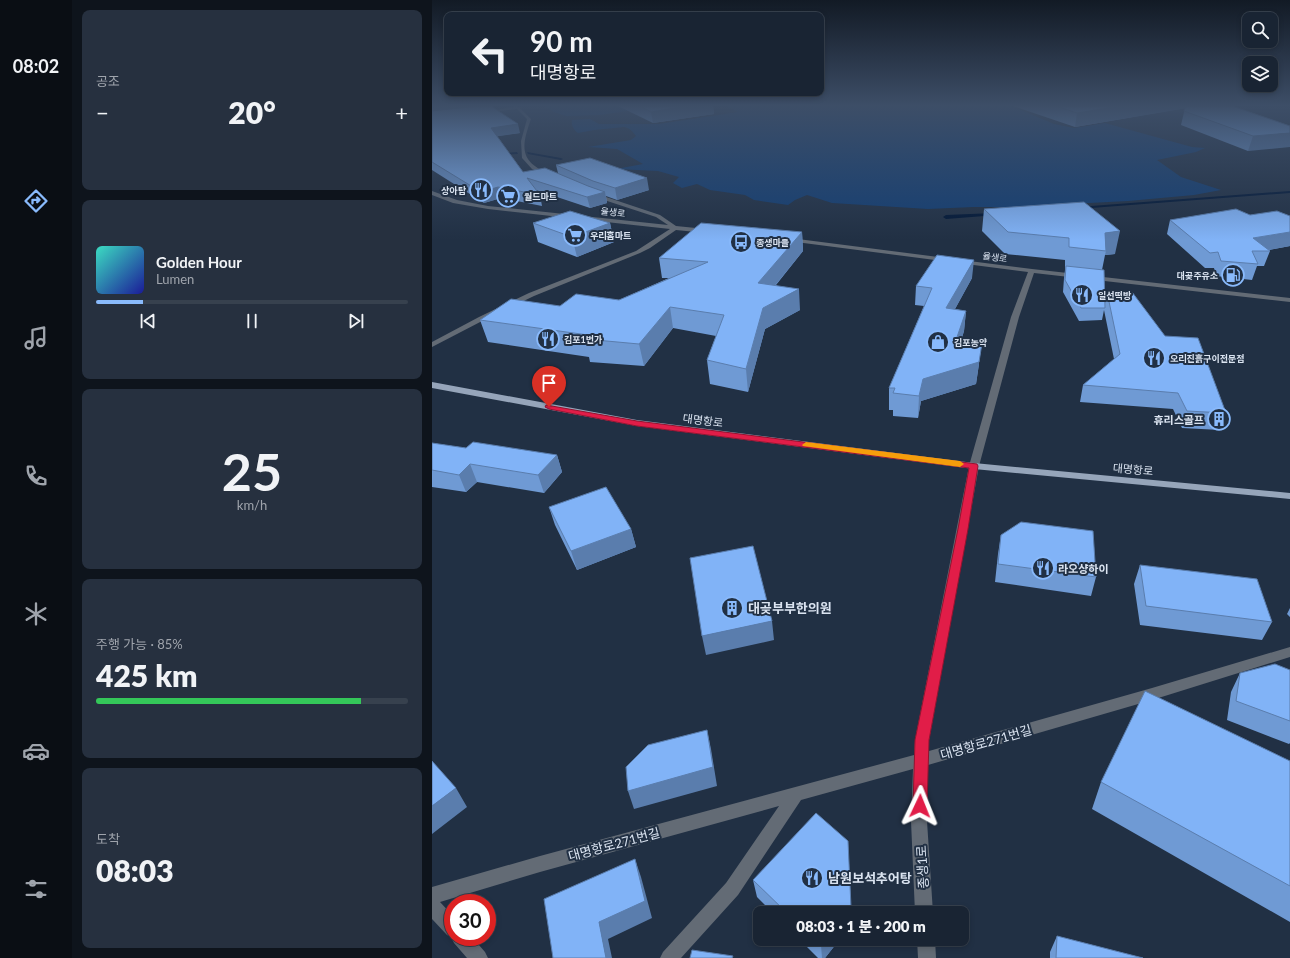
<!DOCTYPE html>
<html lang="ko">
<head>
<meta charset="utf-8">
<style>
	:root { --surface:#192433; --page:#26303f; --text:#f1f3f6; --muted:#9fa4ac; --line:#37414e; --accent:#89bafc }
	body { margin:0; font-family:Lato,"Noto Sans KR",sans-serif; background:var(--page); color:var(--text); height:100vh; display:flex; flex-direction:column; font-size:15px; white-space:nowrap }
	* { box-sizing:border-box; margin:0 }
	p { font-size:13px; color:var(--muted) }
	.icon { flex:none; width:22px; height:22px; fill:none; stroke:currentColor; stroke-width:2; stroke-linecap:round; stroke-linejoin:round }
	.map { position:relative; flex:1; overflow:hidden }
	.details { display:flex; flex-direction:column; gap:10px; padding:10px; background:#0e141c; width:360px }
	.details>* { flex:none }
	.banner { position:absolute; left:12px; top:12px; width:380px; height:84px; border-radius:8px; box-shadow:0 2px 6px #0003,0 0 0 1px var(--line); background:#192433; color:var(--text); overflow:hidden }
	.controls { position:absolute; left:810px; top:12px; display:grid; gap:8px }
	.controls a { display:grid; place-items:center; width:36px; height:36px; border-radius:8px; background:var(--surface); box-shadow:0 2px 6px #0003,0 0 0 1px var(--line); font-size:20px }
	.speed { position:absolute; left:12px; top:894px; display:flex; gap:8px; font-size:20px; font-weight:700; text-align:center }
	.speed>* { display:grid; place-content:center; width:52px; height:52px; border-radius:50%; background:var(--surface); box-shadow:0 2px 6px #0003,0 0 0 1px var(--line); line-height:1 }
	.speed .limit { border:6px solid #d22; background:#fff; color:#111 }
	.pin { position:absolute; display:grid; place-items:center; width:34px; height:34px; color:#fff; margin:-41px -17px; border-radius:50% 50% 50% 0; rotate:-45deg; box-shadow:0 0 4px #0007 }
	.pin .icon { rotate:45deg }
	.me { position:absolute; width:44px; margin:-22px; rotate:2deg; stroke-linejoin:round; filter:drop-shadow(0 0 3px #0008) }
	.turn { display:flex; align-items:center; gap:14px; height:84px; padding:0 20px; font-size:18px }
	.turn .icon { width:52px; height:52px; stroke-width:2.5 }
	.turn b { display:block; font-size:28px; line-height:34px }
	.big { font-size:30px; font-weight:800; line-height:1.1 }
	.details .widget { flex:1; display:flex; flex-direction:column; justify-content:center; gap:6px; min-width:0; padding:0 14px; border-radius:8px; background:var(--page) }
	.details .dial { align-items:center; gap:0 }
	.dial b { font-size:52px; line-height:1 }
	.song { display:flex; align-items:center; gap:12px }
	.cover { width:48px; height:48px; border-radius:6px; background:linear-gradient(135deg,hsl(170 70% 55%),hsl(240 70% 35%)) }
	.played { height:4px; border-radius:2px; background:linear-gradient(90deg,var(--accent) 15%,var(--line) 15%) }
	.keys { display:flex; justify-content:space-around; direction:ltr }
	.heat { display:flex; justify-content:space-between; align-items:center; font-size:22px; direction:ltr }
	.charge { height:6px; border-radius:3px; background:linear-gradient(90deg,#34c759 85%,var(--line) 0) }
	.trip { position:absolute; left:321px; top:906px; width:216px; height:40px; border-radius:8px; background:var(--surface); box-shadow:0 2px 6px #0003,0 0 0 1px var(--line); font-weight:800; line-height:40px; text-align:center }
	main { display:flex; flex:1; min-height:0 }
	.tabs { display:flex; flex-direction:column; width:72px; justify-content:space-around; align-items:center; background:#0a0e14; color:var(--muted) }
	.tabs .icon { width:28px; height:28px }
	.tabs .on { color:var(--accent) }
	.tabs b { font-size:18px; color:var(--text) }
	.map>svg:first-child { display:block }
	.green { fill:#133e73 }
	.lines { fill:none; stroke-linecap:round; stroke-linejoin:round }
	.stream { fill:#011736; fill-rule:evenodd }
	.minor { fill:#636b75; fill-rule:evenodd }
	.major { fill:#96a5ba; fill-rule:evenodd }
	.wall { fill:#6f9ad4 }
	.shaded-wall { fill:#5a7dad }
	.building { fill:#81b3f7; stroke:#5a7dad }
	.route { fill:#e11d48; stroke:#92132f }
	.slow { fill:#f59e0b }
	.labels { text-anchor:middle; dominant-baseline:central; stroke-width:4; stroke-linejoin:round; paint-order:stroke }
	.far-poi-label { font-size:9px; font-weight:bold; fill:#dbe4f1; stroke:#213044; text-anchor:start }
	.far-street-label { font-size:9px; fill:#dbe4f1; stroke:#213044 }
	.poi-label { font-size:11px; font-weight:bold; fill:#dbe4f1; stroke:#213044; text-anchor:end }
	.street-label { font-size:11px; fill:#dbe4f1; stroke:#213044 }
	.near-poi-label { font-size:13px; font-weight:bold; fill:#dbe4f1; stroke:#213044; text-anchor:start }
	.near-street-label { font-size:13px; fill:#dbe4f1; stroke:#213044 }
</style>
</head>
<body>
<main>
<nav class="tabs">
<b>08:02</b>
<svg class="icon on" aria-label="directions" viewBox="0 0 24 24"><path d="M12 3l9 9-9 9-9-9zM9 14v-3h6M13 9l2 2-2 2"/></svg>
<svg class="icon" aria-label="music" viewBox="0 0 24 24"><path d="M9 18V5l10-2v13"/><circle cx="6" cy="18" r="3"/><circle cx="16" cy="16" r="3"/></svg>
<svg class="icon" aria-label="phone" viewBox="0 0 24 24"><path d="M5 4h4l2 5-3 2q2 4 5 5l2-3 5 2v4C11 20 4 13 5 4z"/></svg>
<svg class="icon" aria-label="climate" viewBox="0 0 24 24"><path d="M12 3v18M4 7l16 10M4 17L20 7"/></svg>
<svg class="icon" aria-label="car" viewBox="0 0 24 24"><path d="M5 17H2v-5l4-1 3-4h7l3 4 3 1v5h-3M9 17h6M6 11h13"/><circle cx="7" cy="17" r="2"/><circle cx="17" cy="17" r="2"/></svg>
<svg class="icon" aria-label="filters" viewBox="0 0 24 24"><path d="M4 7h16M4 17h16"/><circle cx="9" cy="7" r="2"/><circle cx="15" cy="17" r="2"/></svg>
</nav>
<section class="details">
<div class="widget"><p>공조</p>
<div class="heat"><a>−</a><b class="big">20°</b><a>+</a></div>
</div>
<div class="widget">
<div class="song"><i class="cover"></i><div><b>Golden Hour</b><p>Lumen</p></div></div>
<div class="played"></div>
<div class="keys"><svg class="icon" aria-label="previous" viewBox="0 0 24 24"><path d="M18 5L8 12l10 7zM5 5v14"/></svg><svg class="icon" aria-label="pause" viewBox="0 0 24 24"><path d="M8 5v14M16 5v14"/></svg><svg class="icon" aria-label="next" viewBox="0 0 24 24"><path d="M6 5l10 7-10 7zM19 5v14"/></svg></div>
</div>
<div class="widget dial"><b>25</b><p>km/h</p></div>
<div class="widget"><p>주행 가능 · 85%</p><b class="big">425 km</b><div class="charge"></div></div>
<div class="widget"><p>도착</p><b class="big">08:03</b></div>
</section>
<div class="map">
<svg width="858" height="958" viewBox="0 0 858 958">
	<rect width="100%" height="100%" fill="#213044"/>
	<!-- green -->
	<path class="green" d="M113 106H203L209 109 168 115 134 116 122 112Z
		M295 106H579L622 124 642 128 673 123 760 147 773 148 764 152 725 160 749 177 789 190 762 195 696 201 578 207H542L496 209 400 203 375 195 363 200 356 205 322 200 313 195 278 190 265 184 250 188 241 183 247 177 226 171 184 169 211 164 185 149 156 147 199 140 204 136C200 131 198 128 192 127L162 130 146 133C142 130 139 126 140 120L158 119 167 124H227L306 112Z"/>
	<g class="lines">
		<!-- stream -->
		<path class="stream" d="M85 152 86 154 66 155 64 154Z
			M95 152 129 158 131 159 129 160 96 154Z
			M858 191V193L646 209 644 208 646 207Z
			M563 213 565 214V215L514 219 511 217 514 215Z"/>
		<!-- minor -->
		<path class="minor" d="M81 106 87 107 99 119C89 147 87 162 118 174V176L100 169 90 158 89 141 95 119 85 109 52 113 50 112 82 107Z
			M0 191 25 200 56 206 236 225 224 217 160 196 159 195 162 193 228 215 244 226 274 229 277 231 274 233 244 230 218 248 208 253 102 296 52 320 0 347V342L47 317 97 293 204 251 238 229 56 209 21 203 0 195Z
			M358 238 600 269 858 298V302L602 273 587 317 547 466 497 740V751L720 688 858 647V657L720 700 496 765 495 821 501 913H483L479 821 481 769 369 800 306 895 249 958H228L231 952 294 883 347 806 108 872 8 902 21 916V937H40L53 952 56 958H35L22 943 19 937 15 935 0 919V887L108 856 482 755 483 740 537 466 579 317 596 272 356 241V239Z
			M485 939H503L504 958H486Z"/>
		<!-- major -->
		<path class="major" d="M0 382 205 420 542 463 858 493V499L542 469 205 426 0 388Z"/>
	</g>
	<!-- wall -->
	<path class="wall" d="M0 106 88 133 65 136 91 172 126 173 124 165 217 190 185 200 174 196 175 203 158 208 104 190 108 195 110 206 69 198 52 203 0 170Z
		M186 106H281L282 114 221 123Z
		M581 106H800L858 126 816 151 749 125 753 108 643 127Z
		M552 209 683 254 673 255 670 270 673 303 675 292 733 336 794 413 788 430 750 428 741 409 648 402 651 385 682 359 672 310 670 320 647 321 631 292 632 278 633 270V260L573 254 550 231Z
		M818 215 858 216V246L837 250 838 251 832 266H825L820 280 784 276 782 268H773L735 234 738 220Z
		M101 223H178L182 242 145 257 106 242Z
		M370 232 371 251 344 285 368 310 333 329 316 392 278 384 275 360 284 336 241 328 212 366 158 362 157 357 56 342 48 320 128 306 187 300 237 278H230L227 258Z
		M540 278 523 309 534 311 532 331 529 341 547 364 544 384 489 401 486 418 461 416V410H457V388L492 306 483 305 484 286Z
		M0 443 34 448 125 455 130 472 112 493 45 482 34 492 0 487Z
		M117 507 199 529 204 547 145 570 123 525Z
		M569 535 664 577 659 596 563 582 566 554Z
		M708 565 840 622 830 640 708 625 702 584Z
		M858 608V617L855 614Z
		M858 670V743L857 744 795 720 799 692 808 673Z
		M858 761V922L660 809 669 782Z
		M321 880 420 913H341L325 897Z
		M625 936 711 958H618V952Z
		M367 939H408L393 958H386Z"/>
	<!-- shaded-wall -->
	<path class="shaded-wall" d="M2 106H52L0 115V107Z
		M254 106H281L282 114 221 123 219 112Z
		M687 106H756L755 108 643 127 645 113Z
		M86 124 88 133 61 137 59 128Z
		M858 133V147L816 151 821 136Z
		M215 178 217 190 185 200 183 188Z
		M66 187 69 198 52 203 49 192Z
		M173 192 175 203 158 208 155 197Z
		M178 223 182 242 145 257 140 237Z
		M688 231 683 254 673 255 674 251 673 233Z
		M370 232 371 251 328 304 326 283Z
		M858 232V246L831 251 821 238Z
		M542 260 540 278 512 329 514 308Z
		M367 289 368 310 333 329 316 392 314 369 331 308Z
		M238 307 241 328 212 366 207 344Z
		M534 311 532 331 522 361 524 340Z
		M550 343 544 384 489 401 486 418 487 396 491 379Z
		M125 455 130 472 112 493 106 475Z
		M38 464 45 482 34 492 27 475Z
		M199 529 204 547 145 570 139 551Z
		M340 621 342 640 274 655 270 636Z
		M275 730 279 749 285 786 202 809 196 791Z
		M24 788 35 807 0 834V806Z
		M203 859 209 877 220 918 176 939 180 958H174L167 922Z
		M419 907 420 913H414Z
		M394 939H408L393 958H390L389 945Z"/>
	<!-- building -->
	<path class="building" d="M45 106H59L86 124 59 128 91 172 113 168 156 186 173 192 155 197 95 178 108 195 66 187 49 192 0 162V111Z
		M208 106H254L219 112Z
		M624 106H687L645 113Z
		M754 106H800L858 126V133L821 136 752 111Z
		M158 158 215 178 183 188 161 181 124 165Z
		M652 202 688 231 673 233 674 251 637 247V238L576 232 552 209Z
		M804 209 818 215 845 211 858 216V232L821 238 838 251H820L826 264 789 261 786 252 778 253 738 220Z
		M138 211 178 223 140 237 101 223Z
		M269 223 370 232 326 283 367 289 331 308 314 369 275 360 292 315 238 307 207 344 153 339 156 335 48 320 79 299 128 306 144 294 187 300 276 262 227 258Z
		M505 255 542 260 514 308 534 311 524 340 550 343 547 362 491 379 487 396 461 393 463 388H457L500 288 484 286Z
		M634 266 672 270 673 308H649L633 280Z
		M675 292H700L733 336 766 338 794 413 755 411 746 393 651 385 688 354Z
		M41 442 125 455 106 475 38 464 27 475 0 470V443L34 448Z
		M174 487 199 529 139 551 117 507Z
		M589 522 661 531 664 577 566 564 569 535Z
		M321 546 340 621 270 636 258 558Z
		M708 565 825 579 840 622 714 606Z
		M843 664 858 670V721L804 701 808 673Z
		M713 691 858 761V886L669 782Z
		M275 730 281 767 196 791 194 767 216 745Z
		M0 761 24 788 0 806Z
		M384 813 416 841 419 907 414 913H355L321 880Z
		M203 859 213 901 167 922 174 958H121L112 899Z
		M625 936 711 958H624Z
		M382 939H394L389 945Z
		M260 950 301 956 300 958H258Z"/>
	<!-- sky -->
	<linearGradient id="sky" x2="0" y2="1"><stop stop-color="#121a25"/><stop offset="0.44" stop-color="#3d4e67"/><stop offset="1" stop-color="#3d4e67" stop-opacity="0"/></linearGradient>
	<rect width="858" height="240" fill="url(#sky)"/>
	<!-- route -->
	<path class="route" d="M114 405 205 421 545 464 546 466 536 529 497 740 495 806 493 810 488 812 483 810 481 806 483 740 526 529 537 468 205 426 117 409 113 407Z"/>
	<!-- slow -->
	<path class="slow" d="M374 442 528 461 532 464 528 467 371 446 370 445Z"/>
	<!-- icons -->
	<defs>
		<g id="restaurant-ring" transform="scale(1.15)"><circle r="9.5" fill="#213044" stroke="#89bafc" stroke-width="1.5"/><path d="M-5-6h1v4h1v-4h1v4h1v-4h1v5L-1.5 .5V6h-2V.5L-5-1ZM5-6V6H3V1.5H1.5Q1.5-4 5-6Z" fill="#89bafc"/></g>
		<g id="supermarket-ring" transform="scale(1.15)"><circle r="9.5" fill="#213044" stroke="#89bafc" stroke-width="1.5"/><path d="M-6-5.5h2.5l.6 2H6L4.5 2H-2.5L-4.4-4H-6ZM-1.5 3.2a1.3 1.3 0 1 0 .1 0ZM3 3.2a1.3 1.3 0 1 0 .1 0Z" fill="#89bafc"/></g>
		<g id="bus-ring" transform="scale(1.15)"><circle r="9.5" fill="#213044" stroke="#89bafc" stroke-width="1.5"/><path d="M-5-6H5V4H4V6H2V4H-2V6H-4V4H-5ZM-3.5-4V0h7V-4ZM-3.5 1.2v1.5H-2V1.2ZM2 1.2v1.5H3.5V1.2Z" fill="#89bafc"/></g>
		<g id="fuel-ring" transform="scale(1.15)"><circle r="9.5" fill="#213044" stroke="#89bafc" stroke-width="1.5"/><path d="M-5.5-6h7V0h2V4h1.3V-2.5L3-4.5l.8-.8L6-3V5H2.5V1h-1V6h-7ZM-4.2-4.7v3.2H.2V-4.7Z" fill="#89bafc"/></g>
		<g id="shop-ring" transform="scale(1.15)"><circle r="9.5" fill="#213044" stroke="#89bafc" stroke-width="1.5"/><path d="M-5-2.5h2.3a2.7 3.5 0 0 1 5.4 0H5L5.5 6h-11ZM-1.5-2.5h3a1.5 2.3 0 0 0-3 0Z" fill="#89bafc"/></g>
		<g id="building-ring" transform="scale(1.15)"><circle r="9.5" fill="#213044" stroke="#89bafc" stroke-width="1.5"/><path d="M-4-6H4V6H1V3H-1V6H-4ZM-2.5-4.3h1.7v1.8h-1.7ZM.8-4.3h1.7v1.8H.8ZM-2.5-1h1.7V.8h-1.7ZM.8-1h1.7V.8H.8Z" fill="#89bafc"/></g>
	</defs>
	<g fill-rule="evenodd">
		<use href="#restaurant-ring" x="49" y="190"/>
		<use href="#supermarket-ring" x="76" y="196"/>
		<use href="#supermarket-ring" x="143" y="235"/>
		<use href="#bus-ring" x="309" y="242"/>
		<use href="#fuel-ring" x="801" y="275"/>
		<use href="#restaurant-ring" x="650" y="295"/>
		<use href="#restaurant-ring" x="116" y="339"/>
		<use href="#shop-ring" x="506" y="342"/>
		<use href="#restaurant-ring" x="722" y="358"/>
		<use href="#building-ring" x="787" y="419"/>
		<use href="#restaurant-ring" x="611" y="568"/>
		<use href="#building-ring" x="300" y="608"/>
		<use href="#restaurant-ring" x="380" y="878"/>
	</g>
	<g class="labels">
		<!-- far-poi labels -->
		<g class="far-poi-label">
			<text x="34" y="190" text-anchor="end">상아탑</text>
			<text x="92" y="196">월드마트</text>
			<text x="158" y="235">우리홈마트</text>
			<text x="324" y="242">종생마을</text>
			<text x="786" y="275" text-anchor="end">대곶주유소</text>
			<text x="666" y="295">일선떡방</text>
			<text x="132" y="339">김포1번가</text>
			<text x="522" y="342">김포농약</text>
			<text x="738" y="358">오리진흙구이전문점</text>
		</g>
		<!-- far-street labels -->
		<g class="far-street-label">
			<text transform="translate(181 212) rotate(6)">율생로</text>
			<text transform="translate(563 257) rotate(8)">율생로</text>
		</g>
		<!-- poi labels -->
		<g class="poi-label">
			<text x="772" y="419">휴리스골프</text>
			<text x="626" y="568" text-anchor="start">라오샹하이</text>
		</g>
		<!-- street labels -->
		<g class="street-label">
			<text transform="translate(271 420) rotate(7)">대명항로</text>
			<text transform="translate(701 469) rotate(5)">대명항로</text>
		</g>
		<!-- near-poi labels -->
		<g class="near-poi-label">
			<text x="316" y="608">대곶부부한의원</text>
			<text x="396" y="878">남원보석추어탕</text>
		</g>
		<!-- near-street labels -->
		<g class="near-street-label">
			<text transform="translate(554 742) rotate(-16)">대명항로271번길</text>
			<text transform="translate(182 844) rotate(-15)">대명항로271번길</text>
			<text transform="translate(490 867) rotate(-93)">종생1로</text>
		</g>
	</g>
</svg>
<div class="controls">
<a><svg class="icon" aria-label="search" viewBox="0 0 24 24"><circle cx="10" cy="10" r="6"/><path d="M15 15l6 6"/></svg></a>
<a><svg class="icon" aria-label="layers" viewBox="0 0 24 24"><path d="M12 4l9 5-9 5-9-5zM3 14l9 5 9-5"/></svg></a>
</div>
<div class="speed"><div class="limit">30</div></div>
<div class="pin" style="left:117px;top:407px;background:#d93025"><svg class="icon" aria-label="arrive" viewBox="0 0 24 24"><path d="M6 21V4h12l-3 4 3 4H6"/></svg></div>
<svg class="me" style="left:488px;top:806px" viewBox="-20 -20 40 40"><path d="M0-17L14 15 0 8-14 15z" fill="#e11d48" stroke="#fff" stroke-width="4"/></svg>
<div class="trip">08:03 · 1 분 · 200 m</div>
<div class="banner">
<div class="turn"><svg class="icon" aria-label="left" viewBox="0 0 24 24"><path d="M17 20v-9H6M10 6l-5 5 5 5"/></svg><div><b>90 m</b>대명항로</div></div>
</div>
</div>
</main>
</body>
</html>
